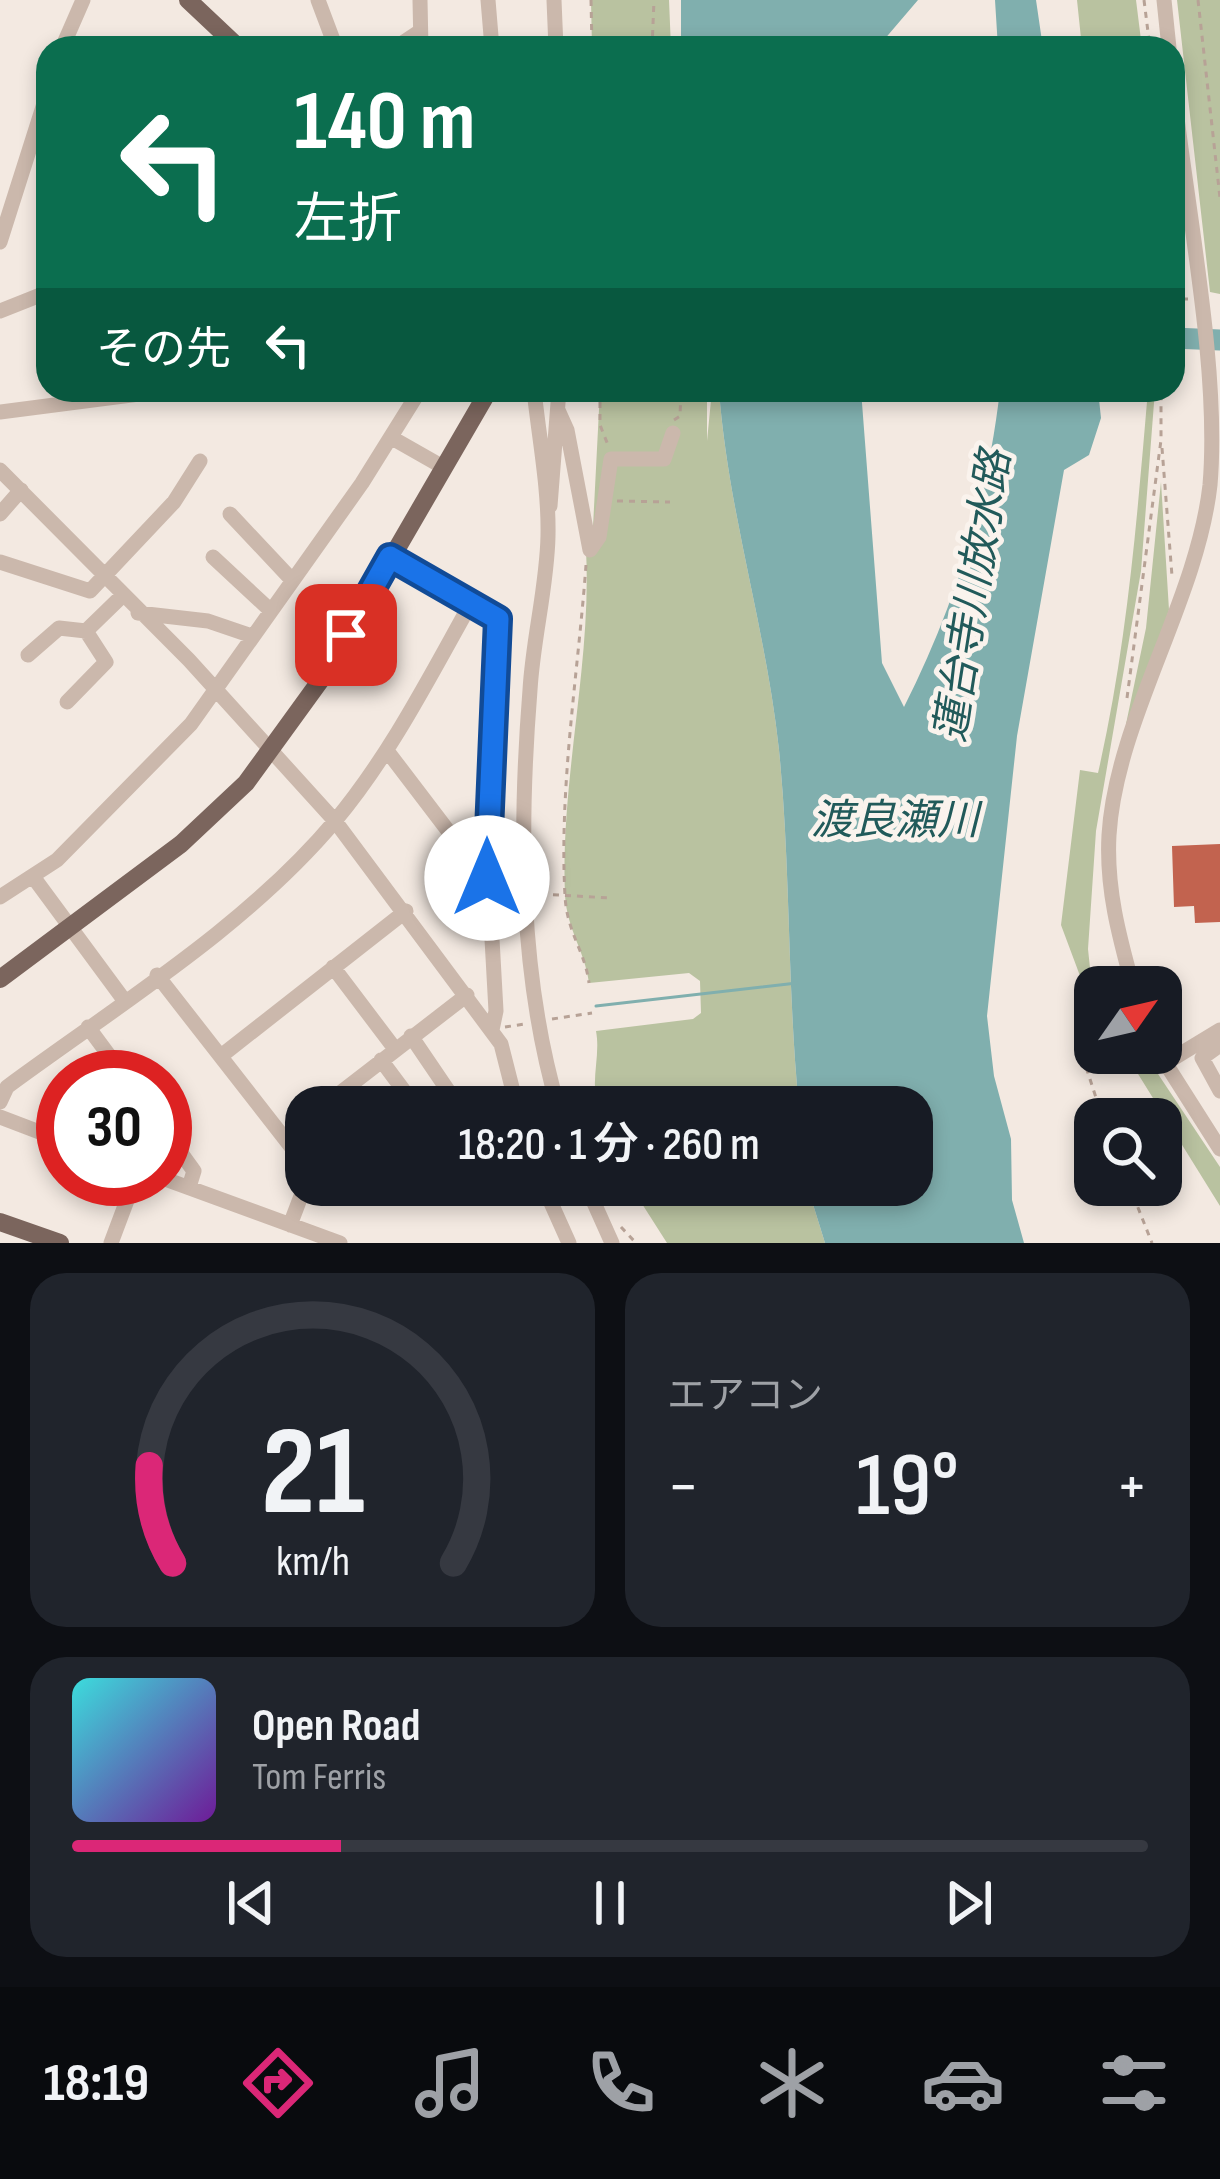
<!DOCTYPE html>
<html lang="ja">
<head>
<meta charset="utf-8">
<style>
	:root { --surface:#171b24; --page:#20242c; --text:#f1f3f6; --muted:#9ea1a6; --line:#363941; --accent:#db2777 }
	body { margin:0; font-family:"Sofia Sans Condensed","Noto Sans JP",sans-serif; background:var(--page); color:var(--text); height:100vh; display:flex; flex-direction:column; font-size:45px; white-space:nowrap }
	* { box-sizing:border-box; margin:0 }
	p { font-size:39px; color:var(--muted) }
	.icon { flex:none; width:66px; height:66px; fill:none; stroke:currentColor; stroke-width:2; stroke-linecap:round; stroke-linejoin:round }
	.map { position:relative; height:1243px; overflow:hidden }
	.panel { display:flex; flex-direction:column; gap:30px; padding:30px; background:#0d0f14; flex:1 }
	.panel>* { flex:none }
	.hud { position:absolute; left:36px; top:36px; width:1149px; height:366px; border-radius:36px; box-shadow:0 6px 18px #0003; background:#0b6e4f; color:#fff; overflow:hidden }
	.needle { width:78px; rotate:56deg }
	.buttons { position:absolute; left:1074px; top:966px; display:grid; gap:24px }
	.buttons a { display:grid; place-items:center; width:108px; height:108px; border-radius:24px; background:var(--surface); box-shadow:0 6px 18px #0003; font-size:60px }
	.speed { position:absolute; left:36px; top:1050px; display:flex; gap:24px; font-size:60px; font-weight:700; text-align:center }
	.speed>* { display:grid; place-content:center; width:156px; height:156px; border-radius:50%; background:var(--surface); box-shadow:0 6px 18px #0003; line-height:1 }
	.speed .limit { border:18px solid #d22; background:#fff; color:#111 }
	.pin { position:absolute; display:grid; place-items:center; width:102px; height:102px; color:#fff; margin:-51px; border-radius:24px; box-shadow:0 6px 18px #0006 }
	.me { position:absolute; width:132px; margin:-66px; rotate:0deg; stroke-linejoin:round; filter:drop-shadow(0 0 9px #0008) }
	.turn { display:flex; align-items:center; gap:42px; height:252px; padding:0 60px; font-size:54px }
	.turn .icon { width:156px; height:156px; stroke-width:2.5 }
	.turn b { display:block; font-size:84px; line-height:102px }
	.then { display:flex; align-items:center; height:114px; padding:0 60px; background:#0003; gap:24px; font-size:45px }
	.big { font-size:90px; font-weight:600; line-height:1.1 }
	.panel .tile { flex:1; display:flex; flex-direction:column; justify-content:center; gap:18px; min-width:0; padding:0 42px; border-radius:36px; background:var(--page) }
	.panel .dial { align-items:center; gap:0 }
	.dial svg { height:312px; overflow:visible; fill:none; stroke:var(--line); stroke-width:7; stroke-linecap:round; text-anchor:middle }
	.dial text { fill:var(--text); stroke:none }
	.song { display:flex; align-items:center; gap:36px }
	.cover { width:144px; height:144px; border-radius:18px; background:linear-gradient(135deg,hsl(180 70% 55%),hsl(280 70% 35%)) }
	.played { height:12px; border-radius:6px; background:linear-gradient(90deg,var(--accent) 25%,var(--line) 25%) }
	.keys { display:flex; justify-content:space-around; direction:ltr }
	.heat { display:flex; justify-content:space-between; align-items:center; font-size:66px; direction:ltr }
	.panel .tiles { flex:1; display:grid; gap:30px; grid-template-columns:1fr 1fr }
	.tile:last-child { grid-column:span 2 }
	.trip { position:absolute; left:285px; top:1086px; width:648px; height:120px; border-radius:36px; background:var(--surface); box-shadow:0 6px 18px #0003; font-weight:600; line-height:120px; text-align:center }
	.tabs { display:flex; height:192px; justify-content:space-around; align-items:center; background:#090b0e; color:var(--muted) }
	.tabs .icon { width:84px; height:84px }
	.tabs .selected { color:var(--accent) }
	.tabs b { font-size:54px; color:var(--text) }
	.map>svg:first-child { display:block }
	.green { fill:#b9c2a0 }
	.water { fill:#80afae }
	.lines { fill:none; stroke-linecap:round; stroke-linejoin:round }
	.stream { stroke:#80afae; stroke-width:3 }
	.river { stroke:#80afae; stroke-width:21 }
	.building { fill:#c2634f }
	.path { stroke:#b7a296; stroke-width:3; stroke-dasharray:6 6; stroke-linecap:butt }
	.minor { stroke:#cbb8ac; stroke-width:15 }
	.major { stroke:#7b655d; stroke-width:18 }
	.route-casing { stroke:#114b97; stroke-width:30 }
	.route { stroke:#1a73e8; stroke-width:21 }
	.labels { text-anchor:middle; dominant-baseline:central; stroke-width:10; stroke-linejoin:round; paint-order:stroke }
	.water-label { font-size:42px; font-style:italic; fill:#215a5a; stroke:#faf3ed }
</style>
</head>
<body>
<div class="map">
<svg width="1220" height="1243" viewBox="0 0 1220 1243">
	<rect width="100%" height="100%" fill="#f3e9e1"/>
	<!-- green -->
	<path class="green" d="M591 0H669L671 48H592Z
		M1077 0H1136L1142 48H1082Z
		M1177 0H1220V294L1210 292Z
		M600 390H707V441L712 390H719C728 512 766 628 779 750 791 869 787 989 799 1107H599C589 1083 601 1057 596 1031L693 1019 701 1013 700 981 689 973 589 983C585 951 567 930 565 895 560 780 592 664 586 550L593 527Z
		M1148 390H1155L1141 571 1096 831 1088 949 1095 1016 1061 925 1080 770 1098 773C1127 646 1137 519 1148 390Z
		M1161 482 1169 610 1130 725 1126 724 1146 628Z
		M1125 1053H1144L1220 1167V1206Z
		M630 1185H807L825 1243H667Z"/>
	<!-- water -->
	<path class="water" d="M681 0H918L877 48H681Z
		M995 0H1036L1043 48H998Z
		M719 390H861L882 663 904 707C955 606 987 502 1000 390H1098L1101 418 1089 455 1064 470 1017 736 987 1016 994 1076 1011 1139 1012 1200 1024 1243H825L807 1185H912V1107H799C787 989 791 869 779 750 766 628 728 512 719 390Z"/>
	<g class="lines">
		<!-- stream -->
		<path class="stream" d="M596 1006 797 983"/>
		<!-- river -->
		<path class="river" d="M1173 338 1220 340"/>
	</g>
	<!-- building -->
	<path class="building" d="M1220 844V922L1195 923 1194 906 1174 907 1172 846Z"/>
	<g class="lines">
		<!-- path -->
		<path class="path" d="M591 0 592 48
			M1144 0 1150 48
			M1198 0 1220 198
			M652 48 654 0
			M1173 299H1188
			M600 390V425L608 445
			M674 420 680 416 681 390
			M1162 448 1172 576
			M617 501 670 502
			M586 565C578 674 559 786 565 896 567 933 585 951 589 983
			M1127 698 1161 440V390
			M541 894 610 898
			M552 1019 592 1013
			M505 1027 525 1024
			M1103 1119 1086 1067 1110 1053
			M1129 1185 1152 1243
			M621 1227 636 1243"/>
		<!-- minor -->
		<path class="minor" d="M318 0 336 48
			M420 0 421 48
			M488 0 492 48
			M554 0 556 48
			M1164 0 1169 48
			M62 48 83 0
			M395 48 419 32
			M0 242 48 91
			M0 311 48 292
			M534 390C539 438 549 488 548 536 547 587 533 638 530 690 519 828 519 973 558 1107
			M558 410 567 430 590 550 599 537 611 459H664L673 433
			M0 412 170 390
			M392 438 443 467
			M0 470 189 660 335 821 501 1044 517 1107
			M550 506 559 390
			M0 514 21 490
			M230 514 292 580
			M213 557 270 610
			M390 558 501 624 486 831 496 1011 492 1030
			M0 562 90 591 174 502 200 461
			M138 613 208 621 252 636
			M28 655 59 628 86 631
			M67 702 106 662 86 631 121 597
			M388 752 452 836 486 831
			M34 878 124 1000
			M0 897 57 860 191 724 362 483 420 390
			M333 967 395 1049
			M157 975 306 1166
			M1133 987C1119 936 1106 888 1109 835 1116 720 1197 601 1210 485 1220 368 1186 205 1173 85
			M88 1027 125 1077
			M411 1036 449 1092
			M1220 1045 1202 1058 1220 1091
			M1159 1053 1220 1149
			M221 1056 406 911
			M381 1060 416 1107
			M1164 1064 1220 1030
			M0 1102 7 1087C118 1005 246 927 335 821 390 755 429 678 471 603
			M322 1107 467 995
			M0 1117 63 1141
			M165 1131 194 1171 189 1187
			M284 1137 306 1120
			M165 1179 340 1243
			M543 1185 569 1243
			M586 1185 612 1243
			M290 1225 306 1183
			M111 1243 135 1179"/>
		<!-- major -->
		<path class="major" d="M188 0 239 48
			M0 979 181 844 246 783 320 681 489 390
			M0 1222 60 1243"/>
	</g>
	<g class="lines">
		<!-- route casing -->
		<g class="route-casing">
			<path id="route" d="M346 635 390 557 498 619 487 878"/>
		</g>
		<!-- route -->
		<use href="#route" class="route"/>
	</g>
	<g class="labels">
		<!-- water labels -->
		<g class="water-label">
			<text transform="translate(974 596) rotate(-81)">蓮台寺川放水路</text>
			<text x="895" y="821">渡良瀬川</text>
		</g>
	</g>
</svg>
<div class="buttons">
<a><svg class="needle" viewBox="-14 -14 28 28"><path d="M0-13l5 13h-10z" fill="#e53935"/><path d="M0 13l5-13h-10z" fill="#9ea1a6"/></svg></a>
<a><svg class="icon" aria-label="search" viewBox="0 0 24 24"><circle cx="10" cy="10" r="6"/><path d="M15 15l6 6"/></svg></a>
</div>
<div class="speed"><div class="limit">30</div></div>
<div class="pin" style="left:346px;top:635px;background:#d93025"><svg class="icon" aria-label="arrive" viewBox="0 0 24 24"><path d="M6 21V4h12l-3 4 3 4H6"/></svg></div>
<svg class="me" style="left:487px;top:878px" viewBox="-20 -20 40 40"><circle r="19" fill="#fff"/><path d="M0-13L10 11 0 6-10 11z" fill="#1a73e8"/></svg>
<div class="trip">18:20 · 1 分 · 260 m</div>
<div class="hud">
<div class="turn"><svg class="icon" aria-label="left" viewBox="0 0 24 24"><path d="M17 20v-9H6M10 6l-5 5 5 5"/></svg><div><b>140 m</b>左折</div></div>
<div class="then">その先<svg class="icon" aria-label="left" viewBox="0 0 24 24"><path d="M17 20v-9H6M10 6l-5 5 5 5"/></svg></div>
</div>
</div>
<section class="panel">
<div class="tiles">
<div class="tile dial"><svg viewBox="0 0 100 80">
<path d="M14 69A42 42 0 1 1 86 69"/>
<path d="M14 69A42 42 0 0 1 8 44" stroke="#db2777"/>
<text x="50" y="56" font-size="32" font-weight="700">21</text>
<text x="50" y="72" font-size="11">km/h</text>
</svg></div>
<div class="tile"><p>エアコン</p>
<div class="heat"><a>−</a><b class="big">19°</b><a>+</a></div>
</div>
<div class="tile">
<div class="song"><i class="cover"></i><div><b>Open Road</b><p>Tom Ferris</p></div></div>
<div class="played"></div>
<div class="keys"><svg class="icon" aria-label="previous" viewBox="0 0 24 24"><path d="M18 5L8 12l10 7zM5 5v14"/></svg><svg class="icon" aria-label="pause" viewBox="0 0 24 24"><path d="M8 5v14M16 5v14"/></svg><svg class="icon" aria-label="next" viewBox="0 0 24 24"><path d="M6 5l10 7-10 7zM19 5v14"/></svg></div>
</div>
</div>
</section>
<nav class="tabs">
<b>18:19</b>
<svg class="icon selected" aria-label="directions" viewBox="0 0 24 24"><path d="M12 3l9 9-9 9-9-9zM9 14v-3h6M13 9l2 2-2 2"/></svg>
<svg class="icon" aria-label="music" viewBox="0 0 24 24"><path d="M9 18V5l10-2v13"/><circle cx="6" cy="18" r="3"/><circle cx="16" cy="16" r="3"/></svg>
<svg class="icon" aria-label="phone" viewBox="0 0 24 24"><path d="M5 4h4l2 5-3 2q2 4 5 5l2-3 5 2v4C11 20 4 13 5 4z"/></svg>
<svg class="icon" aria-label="climate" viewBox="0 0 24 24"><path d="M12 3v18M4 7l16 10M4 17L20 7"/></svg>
<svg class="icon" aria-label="car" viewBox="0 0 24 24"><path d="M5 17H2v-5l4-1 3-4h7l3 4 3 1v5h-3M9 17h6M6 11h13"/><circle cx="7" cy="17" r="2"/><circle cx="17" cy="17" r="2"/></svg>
<svg class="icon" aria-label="filters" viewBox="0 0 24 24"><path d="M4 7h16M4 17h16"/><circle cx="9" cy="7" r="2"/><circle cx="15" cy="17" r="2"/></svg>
</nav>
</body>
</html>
